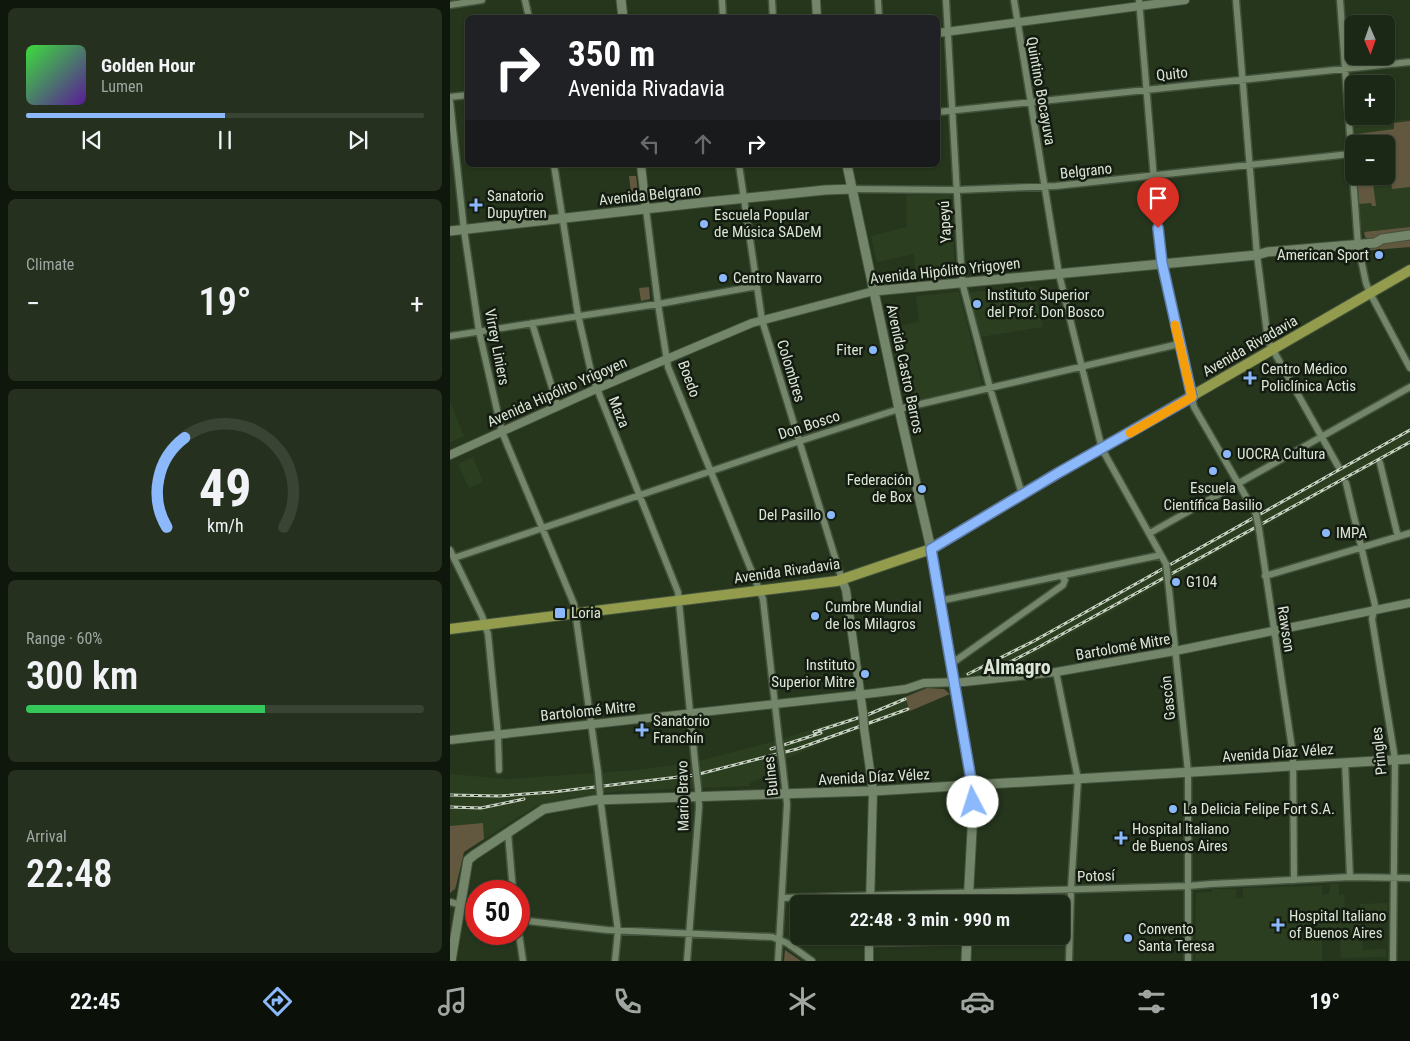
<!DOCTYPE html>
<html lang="en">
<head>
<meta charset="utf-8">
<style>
	:root { --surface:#1c2816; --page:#25301f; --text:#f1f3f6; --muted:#a0a6a1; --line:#3a4435; --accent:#8cb9fc }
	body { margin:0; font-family:"Roboto Condensed",sans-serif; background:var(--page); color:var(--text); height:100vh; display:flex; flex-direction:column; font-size:19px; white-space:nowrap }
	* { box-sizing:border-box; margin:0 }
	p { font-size:16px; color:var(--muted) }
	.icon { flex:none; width:28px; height:28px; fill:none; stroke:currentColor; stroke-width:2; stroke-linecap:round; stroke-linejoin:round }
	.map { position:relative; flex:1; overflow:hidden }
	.side { display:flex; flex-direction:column; gap:8px; padding:8px; background:#0f160c; width:450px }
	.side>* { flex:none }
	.hud { position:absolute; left:15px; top:15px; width:475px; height:152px; border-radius:8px; box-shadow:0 1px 4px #0004,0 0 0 1px var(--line); background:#202124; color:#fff; overflow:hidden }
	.needle { width:32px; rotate:178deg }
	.controls { position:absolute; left:895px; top:15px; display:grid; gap:10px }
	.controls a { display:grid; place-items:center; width:50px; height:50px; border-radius:8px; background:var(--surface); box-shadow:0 1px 4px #0004,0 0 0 1px var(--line); font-size:25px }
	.speed { position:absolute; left:15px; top:880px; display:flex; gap:10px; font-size:25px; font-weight:700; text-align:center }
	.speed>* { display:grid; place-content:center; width:65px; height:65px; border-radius:50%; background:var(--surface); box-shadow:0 1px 4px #0004,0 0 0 1px var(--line); line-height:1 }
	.speed .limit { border:8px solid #d22; background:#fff; color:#111 }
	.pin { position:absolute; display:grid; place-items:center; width:42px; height:42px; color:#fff; margin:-51px -21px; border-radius:50% 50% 50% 0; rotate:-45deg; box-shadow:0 0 5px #0007 }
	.pin .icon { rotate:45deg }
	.me { position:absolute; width:55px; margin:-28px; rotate:355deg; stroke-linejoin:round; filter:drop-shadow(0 0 4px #0008) }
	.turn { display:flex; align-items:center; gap:18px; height:105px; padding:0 20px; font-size:22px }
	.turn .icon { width:65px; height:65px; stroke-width:2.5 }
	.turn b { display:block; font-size:35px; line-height:42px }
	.lanes { display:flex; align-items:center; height:48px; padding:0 20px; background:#0003; justify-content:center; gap:25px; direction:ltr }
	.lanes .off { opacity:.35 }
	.big { font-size:38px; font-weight:600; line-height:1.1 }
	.side .card { flex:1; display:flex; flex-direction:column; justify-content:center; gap:8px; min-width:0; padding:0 18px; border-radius:8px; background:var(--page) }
	.side .dial { align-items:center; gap:0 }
	.dial svg { height:130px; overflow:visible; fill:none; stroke:var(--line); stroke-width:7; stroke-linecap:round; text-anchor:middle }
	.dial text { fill:var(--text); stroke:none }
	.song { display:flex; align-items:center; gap:15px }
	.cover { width:60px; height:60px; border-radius:8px; background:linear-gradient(135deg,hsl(120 70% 55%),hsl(270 70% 35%)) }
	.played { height:5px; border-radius:2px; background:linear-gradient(90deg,var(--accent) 50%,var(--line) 50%) }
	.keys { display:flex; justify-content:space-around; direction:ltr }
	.heat { display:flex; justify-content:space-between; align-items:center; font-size:28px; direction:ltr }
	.charge { height:8px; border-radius:4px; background:linear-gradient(90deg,#34c759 60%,var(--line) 0) }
	.trip { position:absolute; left:340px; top:895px; width:280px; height:50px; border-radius:8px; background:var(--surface); box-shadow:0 1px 4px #0004,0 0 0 1px var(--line); font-weight:600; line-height:50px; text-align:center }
	.tabs { display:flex; height:80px; justify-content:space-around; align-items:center; background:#0b1009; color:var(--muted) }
	.tabs .icon { width:35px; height:35px }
	.tabs .current { color:var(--accent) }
	.tabs b { font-size:22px; color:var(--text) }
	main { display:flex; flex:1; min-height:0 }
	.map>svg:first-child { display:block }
	.built { fill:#2b3f20 }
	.green { fill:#625840 }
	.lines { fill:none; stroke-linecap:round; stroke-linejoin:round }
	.minor-casing { stroke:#43523c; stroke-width:9 }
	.tertiary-casing { stroke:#43523c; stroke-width:10 }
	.secondary-casing { stroke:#43523c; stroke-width:11 }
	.primary-casing { stroke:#43523c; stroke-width:12 }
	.minor { stroke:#738669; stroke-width:6 }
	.tertiary { stroke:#738669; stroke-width:8 }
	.secondary { stroke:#738669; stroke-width:9 }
	.primary { stroke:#939c4c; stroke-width:10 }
	.rail-casing { stroke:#c6d1c0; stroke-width:3 }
	.rail { stroke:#141b10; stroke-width:1; stroke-dasharray:4; stroke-linecap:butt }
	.minor-bridge-casing { stroke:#43523c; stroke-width:9; stroke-linecap:butt }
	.tertiary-bridge-casing { stroke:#43523c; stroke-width:10; stroke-linecap:butt }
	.minor-bridge { stroke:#738669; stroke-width:6 }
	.tertiary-bridge { stroke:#738669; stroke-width:8 }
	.route-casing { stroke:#5b78a4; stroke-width:12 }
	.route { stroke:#8cb9fc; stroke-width:9 }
	.slow { stroke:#f59e0b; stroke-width:9 }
	.poi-dot { fill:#8cb9fc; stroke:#141b10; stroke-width:2 }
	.labels { text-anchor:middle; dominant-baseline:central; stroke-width:5; stroke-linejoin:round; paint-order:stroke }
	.street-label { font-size:15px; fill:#dbe6d6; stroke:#141b10 }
	.poi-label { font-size:15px; fill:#dbe6d6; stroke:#141b10; text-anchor:start }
	.district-label { font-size:20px; font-weight:bold; fill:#dbe6d6; stroke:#141b10 }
</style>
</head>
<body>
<main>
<section class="side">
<div class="card">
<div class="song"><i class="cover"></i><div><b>Golden Hour</b><p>Lumen</p></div></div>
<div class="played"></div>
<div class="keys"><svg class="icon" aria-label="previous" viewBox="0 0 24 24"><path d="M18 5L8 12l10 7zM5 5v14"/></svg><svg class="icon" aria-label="pause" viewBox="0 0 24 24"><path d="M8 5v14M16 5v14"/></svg><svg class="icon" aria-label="next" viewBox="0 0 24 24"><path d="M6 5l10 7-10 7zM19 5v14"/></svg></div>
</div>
<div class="card"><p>Climate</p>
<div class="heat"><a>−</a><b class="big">19°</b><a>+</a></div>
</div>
<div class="card dial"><svg viewBox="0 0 100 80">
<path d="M14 69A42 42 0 1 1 86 69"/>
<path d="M14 69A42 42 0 0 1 25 14" stroke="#8cb9fc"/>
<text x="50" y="56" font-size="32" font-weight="700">49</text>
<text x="50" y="72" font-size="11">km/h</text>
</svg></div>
<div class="card"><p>Range · 60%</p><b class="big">300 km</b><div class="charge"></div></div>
<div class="card"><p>Arrival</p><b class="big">22:48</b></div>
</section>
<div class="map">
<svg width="960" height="961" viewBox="0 0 960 961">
	<rect width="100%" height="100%" fill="#26361d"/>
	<!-- built -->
	<path class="built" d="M960 119V227L914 232 911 229 907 176H936V144H904L903 126Z
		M456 195H501L505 274 466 278 464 254 427 262 421 236 457 227Z
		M583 286 593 327 530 337 519 293 520 292Z
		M509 292 532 385 457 402 455 400 438 328 469 322 466 296Z
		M0 402 14 436 0 442Z
		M960 428V445L713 583 550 673 509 675 611 624Z
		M23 457 33 482 19 488 8 464Z
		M455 697 460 711 380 740 335 759 327 763 328 771H319V775L300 783V786L170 791 118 798 86 806 34 839 33 823 0 826V774L57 779 187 770 245 762 329 740 413 713Z
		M880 884H889V895H894L895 909H910V904L938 903 937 917 911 918 913 950 936 949V957L891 958 890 933H869V938H872V961H745L746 893 762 892V889H786V898H793V888L872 886V895L879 894Z"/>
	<!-- green -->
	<path class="green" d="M960 121V187L942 189 939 162H936V144H908L907 134 944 129V123Z
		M179 176H186L189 201 182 202Z
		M907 176H922L926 206H922L921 203 909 204Z
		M960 227V233L920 240 915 237 914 232Z
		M960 239V247L912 251V248L930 242Z
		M199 287 200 299 191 301 189 288Z
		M477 688 494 689 500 694 460 711 455 697Z
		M33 823 34 839 14 852 6 886 5 889 0 893V826Z
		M335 950 351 961H334Z"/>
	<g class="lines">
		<!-- minor casing -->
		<g class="minor-casing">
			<path id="minor" d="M75 0 79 18
				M272 0 273 18
				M322 0 323 18
				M428 0 429 18
				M496 0 512 282 540 388 572 494
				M564 0 609 274 652 449 716 564
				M689 0 711 263 729 344 744 407 806 514
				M786 0 807 255 818 341 888 466
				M890 0 908 245 916 283 920 293 960 368
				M0 5 32 0
				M0 97 18 95
				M0 101 14 230 29 331 52 432 124 604 148 772
				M488 112 960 62
				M104 165 128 315 142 376 228 592 245 762
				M289 165 312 320 392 580
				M403 189 506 190 606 186 900 154
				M196 209 208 304 218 367 313 599 329 740
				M82 323 108 407
				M0 336 214 303 307 286
				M930 463 948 537
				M896 483 925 605 922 619 945 759 943 961
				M809 529 843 755 844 880
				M700 533 960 387
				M0 550 32 616 38 634 48 735 49 770
				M4 558 350 441 449 409 729 344
				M815 576 960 533
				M718 580 738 772V961
				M489 601 711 555
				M501 664 613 585 615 580 611 576
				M606 672 628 779 621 889 619 961
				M895 762 900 877
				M150 797 168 931 165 961
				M58 833 63 891
				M332 898 738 886 761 884 900 877 960 878
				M0 902 26 909
				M69 920 157 930 322 937 337 943 362 961
				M69 934 73 961
				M419 943 517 941
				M237 961 249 807 248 788
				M328 961 337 804 332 761"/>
		</g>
		<!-- tertiary casing -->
		<g class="tertiary-casing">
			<path id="tertiary" d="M366 0 367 18
				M488 33 735 0
				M191 165 196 209
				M0 455 146 389 302 323 424 291
				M392 580 396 590 413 713
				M414 728 423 791 420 904
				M0 740 425 693 456 689 474 683 514 682 606 672 725 651 960 603
				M419 961V936"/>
		</g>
		<!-- secondary casing -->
		<g class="secondary-casing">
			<path id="secondary" d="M171 0 173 18
				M397 165 449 409 481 549 522 785 523 812 518 904
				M0 231 257 202 375 190 403 189
				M424 291 807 255 817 252 925 243 932 239 960 235
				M1 961 18 860 24 855 94 809 145 800 423 791 960 759
				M516 961 517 936"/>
		</g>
		<!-- primary casing -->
		<g class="primary-casing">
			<path id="primary" d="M0 629 387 581 481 549 572 494 960 270"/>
		</g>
		<!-- minor -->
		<use href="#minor" class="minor"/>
		<!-- tertiary -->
		<use href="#tertiary" class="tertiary"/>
		<!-- secondary -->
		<use href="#secondary" class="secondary"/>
		<!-- primary -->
		<use href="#primary" class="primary"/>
		<!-- rail casing -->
		<g class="rail-casing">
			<path id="rail" d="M518 674 584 641 960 430
				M537 674 587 648 960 442
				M364 732 417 715 455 699
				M321 749 371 733
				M0 795 49 796 103 792 245 775 347 749 458 709
				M0 807 31 808 74 799"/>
		</g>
		<!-- rail -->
		<use href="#rail" class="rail"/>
		<!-- minor-bridge casing -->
		<g class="minor-bridge-casing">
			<path id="minor-bridge" d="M806 514 809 529
				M716 564 718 580
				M329 740 332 761
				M245 762 248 788
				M148 772 150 794"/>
		</g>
		<!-- tertiary-bridge casing -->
		<g class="tertiary-bridge-casing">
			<path id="tertiary-bridge" d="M413 713 414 728"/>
		</g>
		<!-- minor-bridge -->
		<use href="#minor-bridge" class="minor-bridge"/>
		<!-- tertiary-bridge -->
		<use href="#tertiary-bridge" class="tertiary-bridge"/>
	</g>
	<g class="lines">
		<!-- route casing -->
		<g class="route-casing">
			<path id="route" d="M523 802 522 785 481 549 608 473 742 397 712 263 708 228"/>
		</g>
		<!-- route -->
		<use href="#route" class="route"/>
		<!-- slow -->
		<path class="slow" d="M680 433 742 397 725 325"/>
	</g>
	<!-- markers -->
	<g class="poi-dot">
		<path d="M23.5 197.5h5v5h5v5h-5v5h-5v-5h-5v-5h5z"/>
		<circle cx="254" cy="224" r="5"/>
		<circle cx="929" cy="255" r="5"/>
		<circle cx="273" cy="278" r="5"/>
		<circle cx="527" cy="304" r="5"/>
		<circle cx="423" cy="350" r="5"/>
		<path d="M797.5 370.5h5v5h5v5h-5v5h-5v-5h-5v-5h5z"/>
		<circle cx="777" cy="454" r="5"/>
		<circle cx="763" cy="471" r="5"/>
		<circle cx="472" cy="489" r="5"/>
		<circle cx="381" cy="515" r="5"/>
		<circle cx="876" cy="533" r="5"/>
		<circle cx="726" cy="582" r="5"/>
		<rect x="104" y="607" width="12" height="12" rx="2.5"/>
		<circle cx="365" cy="616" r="5"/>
		<circle cx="415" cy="674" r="5"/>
		<path d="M189.5 722.5h5v5h5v5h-5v5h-5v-5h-5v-5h5z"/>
		<circle cx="723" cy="809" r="5"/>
		<path d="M668.5 830.5h5v5h5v5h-5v5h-5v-5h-5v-5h5z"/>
		<path d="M825.5 917.5h5v5h5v5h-5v5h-5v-5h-5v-5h5z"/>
		<circle cx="678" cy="938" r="5"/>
	</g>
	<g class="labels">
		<!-- street labels -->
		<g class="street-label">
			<text transform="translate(722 74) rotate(-6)">Quito</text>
			<text transform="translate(591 91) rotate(80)">Quintino Bocayuva</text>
			<text transform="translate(636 171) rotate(-6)">Belgrano</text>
			<text transform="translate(200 195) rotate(-6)">Avenida Belgrano</text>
			<text transform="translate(495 222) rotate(-93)">Yapeyú</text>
			<text transform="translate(495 271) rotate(-6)">Avenida Hipólito Yrigoyen</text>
			<text transform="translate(800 346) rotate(-30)">Avenida Rivadavia</text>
			<text transform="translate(47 347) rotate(79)">Virrey Liniers</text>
			<text transform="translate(455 369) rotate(78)">Avenida Castro Barros</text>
			<text transform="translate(341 371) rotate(73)">Colombres</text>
			<text transform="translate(239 379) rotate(70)">Boedo</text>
			<text transform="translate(107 392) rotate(-24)">Avenida Hipólito Yrigoyen</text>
			<text transform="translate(169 412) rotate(68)">Maza</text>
			<text transform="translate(359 425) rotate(-18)">Don Bosco</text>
			<text transform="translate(337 571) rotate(-8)">Avenida Rivadavia</text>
			<text transform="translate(836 629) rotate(81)">Rawson</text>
			<text transform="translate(673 647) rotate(-10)">Bartolomé Mitre</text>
			<text transform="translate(718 698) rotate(-96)">Gascón</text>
			<text transform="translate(138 711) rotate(-6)">Bartolomé Mitre</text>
			<text transform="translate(929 751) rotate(-96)">Pringles</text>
			<text transform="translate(828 753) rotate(-4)">Avenida Díaz Vélez</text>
			<text transform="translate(321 776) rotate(-96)">Bulnes</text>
			<text transform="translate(424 777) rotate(-3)">Avenida Díaz Vélez</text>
			<text transform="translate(233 796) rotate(-91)">Mario Bravo</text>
			<text transform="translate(646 876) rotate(-2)">Potosí</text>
		</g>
		<!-- poi labels -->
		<g class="poi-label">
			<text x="37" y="196">Sanatorio<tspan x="37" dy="17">Dupuytren</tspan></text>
			<text x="264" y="215">Escuela Popular<tspan x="264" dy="17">de Música SADeM</tspan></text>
			<text x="919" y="255" text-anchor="end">American Sport</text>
			<text x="283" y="278">Centro Navarro</text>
			<text x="537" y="295">Instituto Superior<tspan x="537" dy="17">del Prof. Don Bosco</tspan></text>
			<text x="413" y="350" text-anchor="end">Fiter</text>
			<text x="811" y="369">Centro Médico<tspan x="811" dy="17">Policlínica Actis</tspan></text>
			<text x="787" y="454">UOCRA Cultura</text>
			<text x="462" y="480" text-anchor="end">Federación<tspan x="462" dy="17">de Box</tspan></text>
			<text x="763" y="488" text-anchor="middle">Escuela<tspan x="763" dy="17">Científica Basilio</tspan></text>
			<text x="371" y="515" text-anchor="end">Del Pasillo</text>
			<text x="886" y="533">IMPA</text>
			<text x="736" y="582">G104</text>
			<text x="375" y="607">Cumbre Mundial<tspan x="375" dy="17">de los Milagros</tspan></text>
			<text x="121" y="613">Loria</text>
			<text x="405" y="665" text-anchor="end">Instituto<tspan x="405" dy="17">Superior Mitre</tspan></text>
			<text x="203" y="721">Sanatorio<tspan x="203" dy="17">Franchín</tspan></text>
			<text x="733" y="809">La Delicia Felipe Fort S.A.</text>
			<text x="682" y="829">Hospital Italiano<tspan x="682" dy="17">de Buenos Aires</tspan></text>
			<text x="839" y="916">Hospital Italiano<tspan x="839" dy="17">of Buenos Aires</tspan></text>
			<text x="688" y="929">Convento<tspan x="688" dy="17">Santa Teresa</tspan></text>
		</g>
		<!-- district labels -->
		<g class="district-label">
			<text x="567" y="667">Almagro</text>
		</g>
	</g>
</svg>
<div class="controls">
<a><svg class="needle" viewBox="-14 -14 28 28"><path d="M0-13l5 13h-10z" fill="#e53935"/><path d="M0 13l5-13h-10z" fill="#a0a6a1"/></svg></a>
<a>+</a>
<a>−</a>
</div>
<div class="speed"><div class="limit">50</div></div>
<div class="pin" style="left:708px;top:228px;background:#d93025"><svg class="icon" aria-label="arrive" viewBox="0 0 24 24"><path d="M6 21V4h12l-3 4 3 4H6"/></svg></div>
<svg class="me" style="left:523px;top:802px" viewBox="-20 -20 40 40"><circle r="19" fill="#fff"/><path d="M0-13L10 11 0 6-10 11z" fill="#8cb9fc"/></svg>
<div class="trip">22:48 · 3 min · 990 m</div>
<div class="hud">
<div class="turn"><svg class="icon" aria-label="right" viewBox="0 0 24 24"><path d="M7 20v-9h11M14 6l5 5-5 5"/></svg><div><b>350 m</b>Avenida Rivadavia</div></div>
<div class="lanes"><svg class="icon off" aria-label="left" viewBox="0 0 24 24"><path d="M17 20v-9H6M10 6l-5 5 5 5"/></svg><svg class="icon off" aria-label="ahead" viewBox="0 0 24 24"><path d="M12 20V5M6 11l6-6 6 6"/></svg><svg class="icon" aria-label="right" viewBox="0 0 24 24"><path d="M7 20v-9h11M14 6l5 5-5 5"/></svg></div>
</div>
</div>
</main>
<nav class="tabs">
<b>22:45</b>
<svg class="icon current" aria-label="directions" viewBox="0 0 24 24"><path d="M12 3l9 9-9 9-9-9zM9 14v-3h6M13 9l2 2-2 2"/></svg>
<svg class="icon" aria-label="music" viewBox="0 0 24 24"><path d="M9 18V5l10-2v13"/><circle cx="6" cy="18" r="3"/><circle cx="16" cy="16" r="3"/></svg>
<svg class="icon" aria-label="phone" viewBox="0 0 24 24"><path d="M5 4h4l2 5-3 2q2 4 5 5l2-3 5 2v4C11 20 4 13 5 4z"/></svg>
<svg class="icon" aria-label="climate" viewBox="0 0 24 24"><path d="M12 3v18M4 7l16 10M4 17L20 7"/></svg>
<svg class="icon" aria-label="car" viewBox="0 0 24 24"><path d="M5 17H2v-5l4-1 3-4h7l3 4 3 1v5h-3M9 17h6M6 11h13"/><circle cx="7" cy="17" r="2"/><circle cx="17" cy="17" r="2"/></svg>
<svg class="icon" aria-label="filters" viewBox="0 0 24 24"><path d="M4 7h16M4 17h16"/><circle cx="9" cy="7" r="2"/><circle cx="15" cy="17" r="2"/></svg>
<b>19°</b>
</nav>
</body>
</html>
